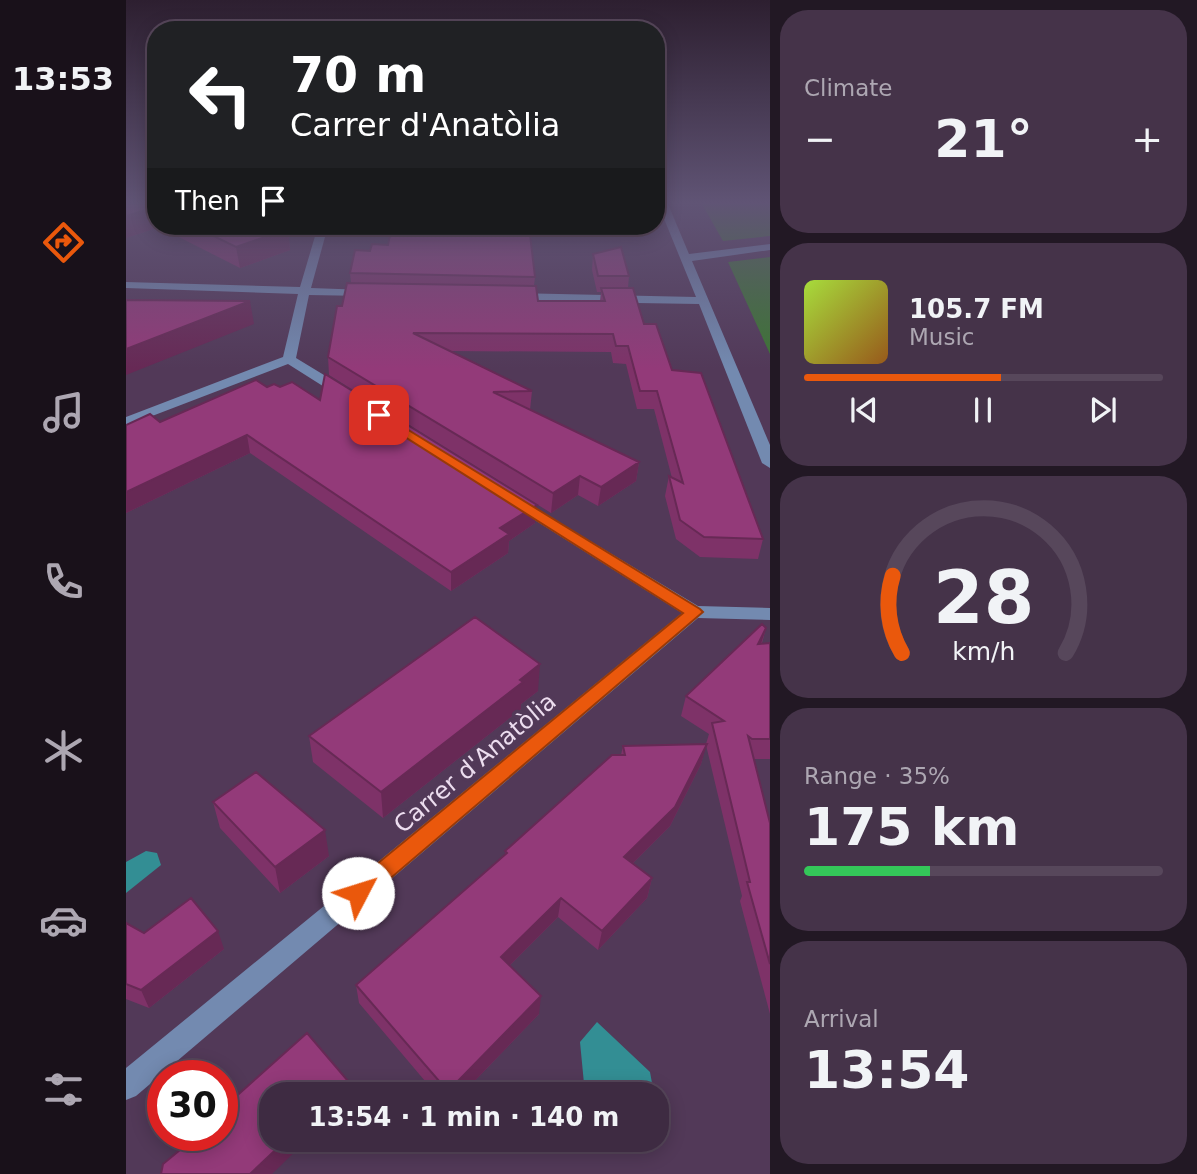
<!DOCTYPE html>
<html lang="en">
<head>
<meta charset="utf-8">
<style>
	:root { --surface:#3e2b42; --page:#453349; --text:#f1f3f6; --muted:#ada7b2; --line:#57475b; --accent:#ea580c }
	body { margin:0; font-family:"DejaVu Sans",sans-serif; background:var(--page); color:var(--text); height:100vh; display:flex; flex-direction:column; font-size:26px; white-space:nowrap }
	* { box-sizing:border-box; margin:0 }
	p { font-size:23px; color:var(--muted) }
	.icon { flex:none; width:38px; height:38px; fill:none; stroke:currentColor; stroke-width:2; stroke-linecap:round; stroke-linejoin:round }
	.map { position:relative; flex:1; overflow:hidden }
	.panel { display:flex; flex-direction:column; gap:10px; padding:10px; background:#221824; width:427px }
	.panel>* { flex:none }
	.guide { position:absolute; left:21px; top:21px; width:518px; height:214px; border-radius:28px; box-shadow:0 4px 18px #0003,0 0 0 2px var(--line); background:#202124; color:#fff; overflow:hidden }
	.speed { position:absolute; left:21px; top:1060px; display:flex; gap:14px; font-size:35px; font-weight:700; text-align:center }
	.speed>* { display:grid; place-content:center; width:91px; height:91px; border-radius:50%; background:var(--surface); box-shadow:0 4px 18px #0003,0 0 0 2px var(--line); line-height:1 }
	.speed .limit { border:10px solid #d22; background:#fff; color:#111 }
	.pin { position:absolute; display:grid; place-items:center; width:60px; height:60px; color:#fff; margin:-30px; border-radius:14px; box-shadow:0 4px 10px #0006 }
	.me { position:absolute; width:77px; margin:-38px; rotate:50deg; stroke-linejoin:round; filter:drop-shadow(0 0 5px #0008) }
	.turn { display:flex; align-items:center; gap:24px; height:147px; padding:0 28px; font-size:32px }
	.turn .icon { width:91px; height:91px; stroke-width:2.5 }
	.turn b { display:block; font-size:49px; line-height:60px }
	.then { display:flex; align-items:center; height:66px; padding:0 28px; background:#0003; gap:14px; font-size:26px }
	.big { font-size:52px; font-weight:600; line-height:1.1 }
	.panel .tile { flex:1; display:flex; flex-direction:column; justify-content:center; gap:10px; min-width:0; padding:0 24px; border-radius:28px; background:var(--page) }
	.panel .dial { align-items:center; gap:0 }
	.dial svg { height:182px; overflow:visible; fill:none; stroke:var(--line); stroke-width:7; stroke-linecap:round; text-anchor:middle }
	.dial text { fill:var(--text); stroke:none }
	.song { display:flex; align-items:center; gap:21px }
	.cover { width:84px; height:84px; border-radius:10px; background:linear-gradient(135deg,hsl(80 70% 55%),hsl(30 70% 35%)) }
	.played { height:7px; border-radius:4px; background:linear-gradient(90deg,var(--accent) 55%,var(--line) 55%) }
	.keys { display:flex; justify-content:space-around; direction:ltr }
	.heat { display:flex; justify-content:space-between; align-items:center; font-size:38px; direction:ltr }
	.charge { height:10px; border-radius:5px; background:linear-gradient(90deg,#34c759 35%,var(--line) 0) }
	.trip { position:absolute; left:133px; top:1082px; width:410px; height:70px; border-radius:28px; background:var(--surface); box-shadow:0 4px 18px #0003,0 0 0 2px var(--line); font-weight:600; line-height:70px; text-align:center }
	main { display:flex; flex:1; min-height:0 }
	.tab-bar { display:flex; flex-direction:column; width:126px; justify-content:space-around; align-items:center; background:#19111a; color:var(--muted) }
	.tab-bar .icon { width:49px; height:49px }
	.tab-bar .on { color:var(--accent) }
	.tab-bar b { font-size:32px; color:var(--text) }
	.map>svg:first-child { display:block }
	.green { fill:#3c7532 }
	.water { fill:#338e94 }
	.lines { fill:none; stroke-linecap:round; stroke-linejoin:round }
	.minor { fill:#738ab0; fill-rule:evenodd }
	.wall { fill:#7e3268 }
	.shaded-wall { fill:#672955 }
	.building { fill:#933a79; stroke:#672955; stroke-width:2 }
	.route { fill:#ea580c; stroke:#983908; stroke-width:2 }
	.labels { text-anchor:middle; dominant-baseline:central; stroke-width:7; stroke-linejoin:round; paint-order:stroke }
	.near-street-label { font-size:24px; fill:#ecddef; stroke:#523958 }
</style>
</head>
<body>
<main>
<nav class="tab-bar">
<b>13:53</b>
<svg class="icon on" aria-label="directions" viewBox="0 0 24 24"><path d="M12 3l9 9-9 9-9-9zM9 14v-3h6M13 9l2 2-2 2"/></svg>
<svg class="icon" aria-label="music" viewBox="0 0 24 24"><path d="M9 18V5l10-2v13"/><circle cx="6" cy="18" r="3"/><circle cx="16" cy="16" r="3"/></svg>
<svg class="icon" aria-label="phone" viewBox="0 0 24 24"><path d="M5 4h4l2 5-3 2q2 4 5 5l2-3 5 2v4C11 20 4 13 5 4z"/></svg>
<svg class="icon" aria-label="climate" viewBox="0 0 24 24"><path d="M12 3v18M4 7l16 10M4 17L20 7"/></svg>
<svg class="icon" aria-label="car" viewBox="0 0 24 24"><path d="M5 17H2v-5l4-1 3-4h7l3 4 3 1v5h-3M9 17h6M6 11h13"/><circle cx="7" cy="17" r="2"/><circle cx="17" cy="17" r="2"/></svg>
<svg class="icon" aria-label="filters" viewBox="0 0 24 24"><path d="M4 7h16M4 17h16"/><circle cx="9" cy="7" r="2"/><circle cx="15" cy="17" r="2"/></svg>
</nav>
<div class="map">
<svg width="644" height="1174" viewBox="0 0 644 1174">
	<rect width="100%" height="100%" fill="#523958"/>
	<!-- green -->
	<path class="green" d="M576 204H644V236L597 241Z
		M644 257V354L602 262Z"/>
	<!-- water -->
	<path class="water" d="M20 851 31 853 35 865 0 893V862Z
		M471 1022 524 1072 528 1094H459L454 1042Z"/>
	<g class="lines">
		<!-- minor -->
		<path class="minor" d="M532 204H542L563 254 644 244V250L566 261 644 445V468L636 463 573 304 387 301 381 297 387 293 570 297Z
			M192 226H202L185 288 240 290 246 293 240 296 183 295 170 358 221 389V395H211L162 364 0 426V417L157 357 172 294 0 288V282L174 287Z
			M391 497 572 606 644 608V620L572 618 10 1096 0 1100V1068L556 613 385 505 383 502Z"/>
	</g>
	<!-- wall -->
	<path class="wall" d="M30 204V226H154L162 229 164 250 114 268 33 227 0 238Z
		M244 251 409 277 408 286 412 301H474L475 292H471L466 270 467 254 503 276 502 288 518 324 546 370 637 539 632 559 574 557 550 539 539 496 543 476 546 478 528 409H511L500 364 487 363 485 352 323 351 406 391 404 410 513 462 510 481 472 506 452 495 425 513 203 375 202 357 216 306 225 283 224 273Z
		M141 387H154L194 400 409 523 383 541 382 553 325 591 124 453 0 513V425L34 422Z
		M640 628 636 643H644V759H628L644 823V1014L614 901 616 896 580 745 575 764 544 826 507 863 526 878 521 898 472 950 432 917 384 965 413 1014 336 1094H310L233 1003 230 985 379 855V851L495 755 497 746 580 744 583 734 555 716 560 696Z
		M412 691 395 704V709L257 818 187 762 183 736Z
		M87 802 203 856 154 893 94 828Z
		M0 923 18 933 98 949 23 1008 0 999Z"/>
	<!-- shaded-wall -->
	<path class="shaded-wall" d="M29 207 30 226H33V227L0 238V216Z
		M162 229 164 250 114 268 110 247Z
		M124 301 128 324 0 375V349Z
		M121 435 124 453 0 513V492Z
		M513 462 510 481 472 506 475 487Z
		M454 476 452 495 425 513 427 493Z
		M411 505 409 523 383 541 382 553 325 591V572L374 528Z
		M640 628 634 647 632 644Z
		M414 664 412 691 395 704V709L257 818 255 792Z
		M581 744 575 764 544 826 494 876 498 857Z
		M199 830 203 856 154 893 149 867Z
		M526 878 521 898 472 950 476 931Z
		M435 898 432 917 373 976 375 957Z
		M92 931 98 949 23 1008 15 990Z
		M415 996 413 1014 336 1094H332V1081Z
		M222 1081 224 1094H209Z
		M161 1139H182L146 1174H124Z"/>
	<!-- building -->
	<path class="building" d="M0 204H30V207L0 216Z
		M67 226H154L162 229 110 247Z
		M266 226H403L409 277 224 273 229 250 244 251 246 244 262 245Z
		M495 247 503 276H472L467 254Z
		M221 283 410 286 412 301H479L475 288H507L518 324H530L546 370 575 373 637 539 578 537 554 520 543 476 557 483 531 391H514L502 346H490L487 334 287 333 406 391 367 392 513 462 475 487 454 476 427 493 202 357 211 306H216Z
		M0 300 124 301 0 349Z
		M199 374 411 505 374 528 383 534 325 572 121 435 0 492V425L24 414 34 422 130 380 141 387 148 384 154 387 166 382 194 400Z
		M349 617 414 664 394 680 397 682 255 792 183 736Z
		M636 624 640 628 632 644 644 643V739H626L622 736 644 823V964L621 882H624L586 723 598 721 560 696Z
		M581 744 549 807 498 857 526 878 476 931 435 898 375 957 415 996 332 1081H313L230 985 381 853 379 851 486 755H499L497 746Z
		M130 772 199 830 149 867 87 802Z
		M65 898 92 931 15 990 0 984V923L18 933Z
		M181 1033 222 1081 209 1094H145V1139H161L124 1174H35L37 1164 71 1136H96V1109Z"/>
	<!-- sky -->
	<linearGradient id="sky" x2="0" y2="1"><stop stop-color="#2d1f30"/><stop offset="0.55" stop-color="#605475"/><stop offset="1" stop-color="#605475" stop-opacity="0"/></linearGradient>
	<rect width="644" height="369" fill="url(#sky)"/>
	<!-- route -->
	<path class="route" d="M253 412 574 609 577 612 239 900 232 903 224 900 221 893 224 886 557 613 249 418 247 415Z"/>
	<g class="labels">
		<!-- near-street labels -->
		<g class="near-street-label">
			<text transform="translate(349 763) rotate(-40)">Carrer d'Anatòlia</text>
		</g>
	</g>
</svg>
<div class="speed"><div class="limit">30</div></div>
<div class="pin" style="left:253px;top:415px;background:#d93025"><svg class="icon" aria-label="arrive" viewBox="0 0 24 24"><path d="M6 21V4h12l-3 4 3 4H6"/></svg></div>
<svg class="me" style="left:232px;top:893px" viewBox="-20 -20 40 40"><circle r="19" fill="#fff"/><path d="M0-13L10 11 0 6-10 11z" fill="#ea580c"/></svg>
<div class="trip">13:54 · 1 min · 140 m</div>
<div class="guide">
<div class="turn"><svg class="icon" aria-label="left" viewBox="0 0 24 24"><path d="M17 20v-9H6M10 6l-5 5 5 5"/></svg><div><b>70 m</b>Carrer d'Anatòlia</div></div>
<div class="then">Then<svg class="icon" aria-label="arrive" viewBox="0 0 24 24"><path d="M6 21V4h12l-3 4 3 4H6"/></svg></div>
</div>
</div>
<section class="panel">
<div class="tile"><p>Climate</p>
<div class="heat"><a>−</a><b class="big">21°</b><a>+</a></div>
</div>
<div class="tile">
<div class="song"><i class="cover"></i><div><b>105.7 FM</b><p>Music</p></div></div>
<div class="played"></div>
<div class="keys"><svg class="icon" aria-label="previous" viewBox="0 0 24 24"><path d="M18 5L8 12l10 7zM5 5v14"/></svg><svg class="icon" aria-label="pause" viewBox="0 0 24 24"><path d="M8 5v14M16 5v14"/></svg><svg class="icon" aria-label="next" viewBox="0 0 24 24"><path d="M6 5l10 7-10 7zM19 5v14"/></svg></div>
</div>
<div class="tile dial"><svg viewBox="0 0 100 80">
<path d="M14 69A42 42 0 1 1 86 69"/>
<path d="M14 69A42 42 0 0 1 10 35" stroke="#ea580c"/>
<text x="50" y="56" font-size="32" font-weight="700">28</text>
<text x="50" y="72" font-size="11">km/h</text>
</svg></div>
<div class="tile"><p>Range · 35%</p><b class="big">175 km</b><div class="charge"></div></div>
<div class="tile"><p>Arrival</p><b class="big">13:54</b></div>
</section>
</main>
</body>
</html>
